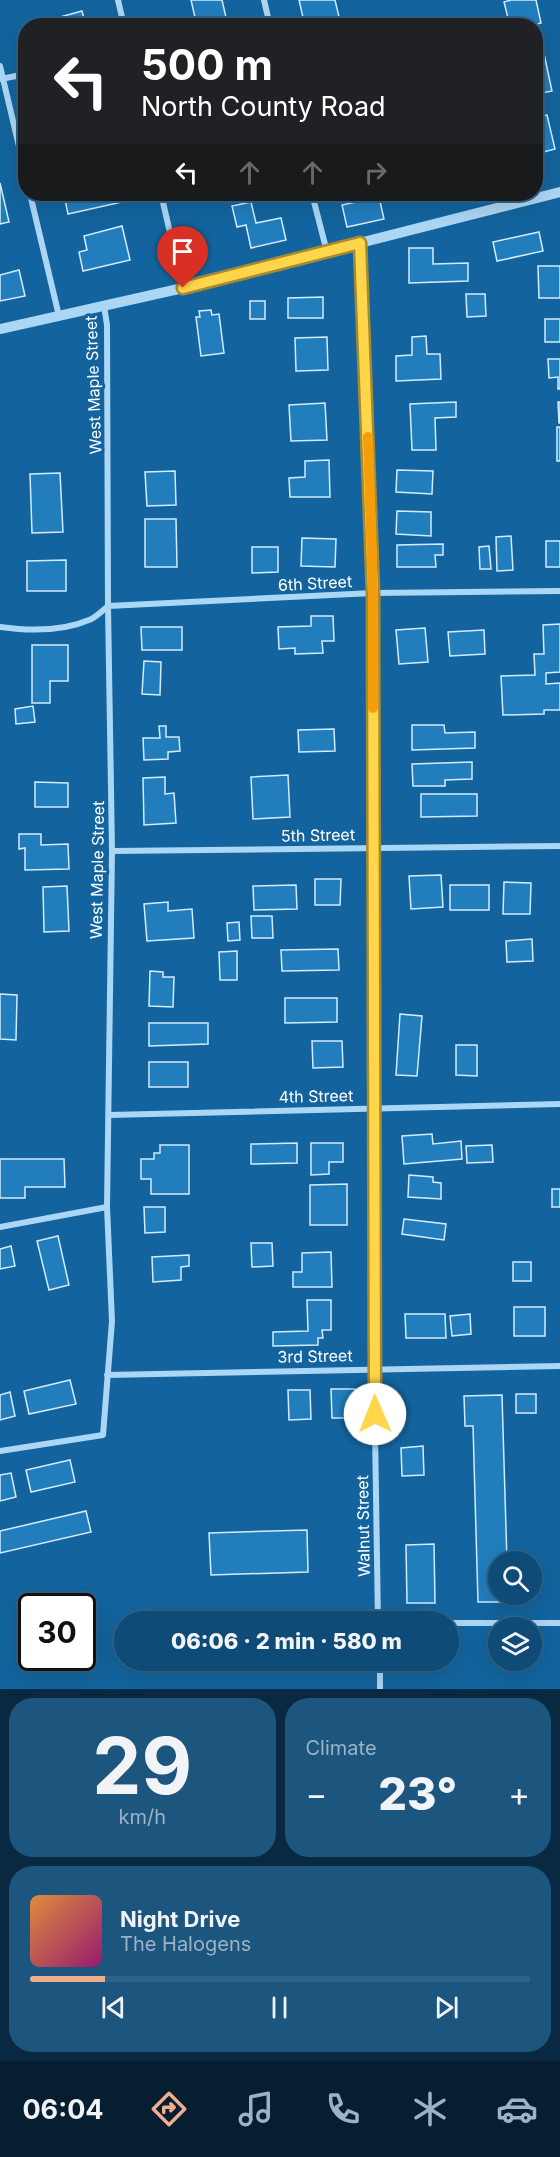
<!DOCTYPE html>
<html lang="en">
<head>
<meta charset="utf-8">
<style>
	:root { --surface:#0e4b76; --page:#1c557e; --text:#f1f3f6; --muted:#9bb3c5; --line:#2e6388; --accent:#eead8d }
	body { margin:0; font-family:Inter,sans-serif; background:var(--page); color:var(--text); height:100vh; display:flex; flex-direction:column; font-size:22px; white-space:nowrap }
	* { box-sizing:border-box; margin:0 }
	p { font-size:20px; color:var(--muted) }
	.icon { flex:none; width:33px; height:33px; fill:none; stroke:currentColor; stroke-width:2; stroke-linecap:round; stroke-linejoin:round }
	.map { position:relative; height:1689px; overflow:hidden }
	.drawer { display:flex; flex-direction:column; gap:9px; padding:9px; background:#082941; flex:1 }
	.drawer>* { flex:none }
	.hud { position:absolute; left:18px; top:18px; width:525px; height:183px; border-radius:24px; box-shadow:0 6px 24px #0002,0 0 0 2px var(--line); background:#202124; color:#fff; overflow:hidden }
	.fabs { position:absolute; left:488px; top:1551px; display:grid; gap:12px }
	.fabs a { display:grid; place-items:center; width:54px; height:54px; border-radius:50%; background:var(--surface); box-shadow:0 6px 24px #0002,0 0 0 2px var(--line); font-size:30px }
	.speed { position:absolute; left:18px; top:1593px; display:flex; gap:12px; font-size:30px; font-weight:700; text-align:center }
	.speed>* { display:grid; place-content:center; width:78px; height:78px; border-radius:50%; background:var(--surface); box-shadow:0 6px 24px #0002,0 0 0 2px var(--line); line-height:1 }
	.speed .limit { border:3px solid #111; border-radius:9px; background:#fff; color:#111 }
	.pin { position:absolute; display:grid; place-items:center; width:51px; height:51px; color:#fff; margin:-62px -26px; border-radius:50% 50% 50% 0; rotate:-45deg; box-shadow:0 0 6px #0007 }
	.pin .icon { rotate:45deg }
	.me { position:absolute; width:66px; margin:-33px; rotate:359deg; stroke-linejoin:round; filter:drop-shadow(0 0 4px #0008) }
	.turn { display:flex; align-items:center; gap:21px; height:126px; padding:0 24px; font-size:27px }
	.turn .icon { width:78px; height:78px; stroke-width:2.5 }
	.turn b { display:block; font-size:42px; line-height:51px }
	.lanes { display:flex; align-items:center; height:57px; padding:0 24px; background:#0003; justify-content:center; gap:30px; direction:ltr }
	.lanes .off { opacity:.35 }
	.big { font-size:45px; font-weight:800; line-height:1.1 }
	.drawer .tile { flex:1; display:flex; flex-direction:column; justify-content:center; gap:9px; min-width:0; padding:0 21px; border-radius:24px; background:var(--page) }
	.drawer .dial { align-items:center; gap:0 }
	.dial b { font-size:78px; line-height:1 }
	.song { display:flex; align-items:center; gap:18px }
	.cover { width:72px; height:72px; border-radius:9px; background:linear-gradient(135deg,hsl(30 70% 55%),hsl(320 70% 35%)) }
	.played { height:6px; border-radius:3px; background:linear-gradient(90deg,var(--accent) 15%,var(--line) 15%) }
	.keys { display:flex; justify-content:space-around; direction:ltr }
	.heat { display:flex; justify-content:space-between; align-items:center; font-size:33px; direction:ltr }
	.drawer .tiles { flex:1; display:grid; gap:9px; grid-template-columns:1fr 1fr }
	.tile:last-child { grid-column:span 2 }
	.trip { position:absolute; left:114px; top:1611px; width:345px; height:60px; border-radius:30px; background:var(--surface); box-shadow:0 6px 24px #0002,0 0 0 2px var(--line); font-weight:800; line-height:60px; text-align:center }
	.tab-bar { display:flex; height:96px; justify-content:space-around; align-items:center; background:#061e2f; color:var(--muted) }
	.tab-bar .icon { width:42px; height:42px }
	.tab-bar .on { color:var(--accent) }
	.tab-bar b { font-size:27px; color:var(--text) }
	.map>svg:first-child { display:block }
	.building { fill:#227dbd; stroke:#d3ecfd; stroke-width:1.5 }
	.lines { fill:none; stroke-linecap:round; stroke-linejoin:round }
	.minor { stroke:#abd6f4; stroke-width:6 }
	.tertiary { stroke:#abd6f4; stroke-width:10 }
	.route-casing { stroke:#a68a30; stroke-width:15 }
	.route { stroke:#ffd54a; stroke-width:10 }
	.slow { stroke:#f59e0b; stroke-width:10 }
	.labels { text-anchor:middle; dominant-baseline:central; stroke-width:6; stroke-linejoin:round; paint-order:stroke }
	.street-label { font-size:16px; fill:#fff; stroke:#13649e }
</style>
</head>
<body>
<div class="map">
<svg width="560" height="1689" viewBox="0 0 560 1689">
	<rect width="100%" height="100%" fill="#13649e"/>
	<!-- building -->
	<path class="building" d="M191 0H222L228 26H197Z
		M299 0H335L340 21 320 26H305Z
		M511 0H536L541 23 531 26H510L504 2Z
		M82 11 86 26H62L60 17Z
		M543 49 552 91 536 94V51Z
		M547 115 555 149 536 154V117Z
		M0 183 9 222 0 224Z
		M71 194H139L140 198 68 214 64 195Z
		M448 194H473L449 199Z
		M379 197 384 219 347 227 342 205Z
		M251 202 256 223 281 218 286 240 251 248 246 225 237 227 232 206Z
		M122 226 130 260 83 271 79 252 87 250 84 236Z
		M539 232 543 251 497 261 493 242Z
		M409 248H433V264L468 263V281L409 283Z
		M538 266H560V298H539Z
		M19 270 25 296 0 301V275Z
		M466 294H485L486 316 467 317Z
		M323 297V318H288V298Z
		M250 301H265V319H250Z
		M211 310 212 315 219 314 224 353 201 356 196 317H200L199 311Z
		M545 319H560V342H545Z
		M426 336 427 354H440L441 379 396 381V356L412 355V337Z
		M327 337 328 370 296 371 295 338Z
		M548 359H560V389H558V377L549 378Z
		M456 402V417L435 418 436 450H412L410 404Z
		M558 402H560V423H559Z
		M325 403 327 440 291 441 289 405Z
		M557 427H560V461H557Z
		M329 460 330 497H290L289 478 305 477V461Z
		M397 470 433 471 432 494 396 492Z
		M175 471 176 505 147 506 145 472Z
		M60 473 63 532 32 533 30 474Z
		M397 511 431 512V536L396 534Z
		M145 519H176L177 567H145Z
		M511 536 513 570 497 571 496 537Z
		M302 538 336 539 335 567 301 566Z
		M546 541H560V567H546Z
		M443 544V555H435L436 567H397V545Z
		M489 546 491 569H480L479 547Z
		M252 547H278V572L252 573Z
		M66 560V591H27V561Z
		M311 616H333L334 641H322L323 653 295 654V648L279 649 278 627 311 626Z
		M560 624V672L546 673V684L560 683V710H544V714L503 715 501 676 535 675 534 654H544L543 625Z
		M141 627H182V650H142Z
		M425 628 428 662 399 664 396 630Z
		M484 630 485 654 450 656 448 632Z
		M32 645H68V681H50V703H32Z
		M144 661 161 662 160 695 142 694Z
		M33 706 35 722 16 724 15 709Z
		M412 725H444L445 733 475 732V748L412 750Z
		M159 726H166V737H179L180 751 168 752V759L144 760 143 738H160Z
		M334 729 335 751 299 752 298 730Z
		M472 762V779L445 780V786H413L412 764Z
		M288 775 290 817 253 819 251 777Z
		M165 777V794L174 793 176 823 144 825 143 778Z
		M35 782 68 783V807H35Z
		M421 794H477V816L421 817Z
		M19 834H41V845L68 844 69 869 25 870V848L19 849Z
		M441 875 443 907 411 909 409 876Z
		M315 879H341L340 905H315Z
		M504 882 531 883 530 914H503Z
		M296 885 297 909 254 910 253 886Z
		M450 885H489V910H450Z
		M67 886 69 931 44 932 43 887Z
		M168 902V911L192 909 194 938 147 941 144 904Z
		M251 916H272L273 938H252Z
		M239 922 240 940 228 941 227 923Z
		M532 939 533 961 507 962 506 941Z
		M338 949 339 970 282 971 281 950Z
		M237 951V980H220L219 952Z
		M150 971 163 972V977H174L173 1007 149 1006Z
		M0 994 17 995 16 1040 0 1039Z
		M285 998H337V1022L285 1023Z
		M400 1014 422 1016 417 1076 396 1075Z
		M149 1023H208V1044L149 1046Z
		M312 1041H342L343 1067 313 1068Z
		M456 1045H477V1076L456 1075Z
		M149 1062H188V1087H149Z
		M432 1134 433 1144 461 1141 462 1159 404 1164 402 1136Z
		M297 1143V1163L251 1164V1144Z
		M311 1143H343V1162H329V1174L311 1175Z
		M160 1145H189V1194H151V1179H141V1159H154V1153H160Z
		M492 1145 493 1162 467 1163 466 1146Z
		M0 1159H64L65 1187H25V1198H0Z
		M409 1175 433 1177V1182L441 1183V1199L408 1197Z
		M347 1184V1225H310V1185Z
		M552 1189H560V1207H552Z
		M144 1207H165V1232L145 1233Z
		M404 1219 446 1224 444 1240 402 1234Z
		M58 1236 69 1285 49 1290 37 1241Z
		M251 1243H272L273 1266 252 1267Z
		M11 1246 15 1266 0 1269V1249Z
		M331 1252 332 1287H293V1272H302V1253Z
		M189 1255V1266L181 1267V1280L153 1282 152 1257Z
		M513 1262H531V1281H513Z
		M307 1300H331V1330H322L323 1338H318V1345L273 1346V1332L308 1331Z
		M514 1307H545V1336H514Z
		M405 1314H445L446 1338H406Z
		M470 1314 471 1334 452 1336 450 1316Z
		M70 1380 76 1404 29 1414 24 1391Z
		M331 1389H355V1418H332Z
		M288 1390H310L311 1419 289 1420Z
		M10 1392 15 1416 0 1420V1395Z
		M516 1394H536V1413H516Z
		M502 1395 507 1562H498V1594H508V1602H478L473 1426H465L464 1396Z
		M423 1446 424 1475 402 1476 401 1448Z
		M70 1460 75 1482 31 1492 26 1470Z
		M11 1473 16 1497 0 1501V1475Z
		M86 1511 91 1532 0 1553V1531Z
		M307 1530 308 1572 211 1575 209 1533Z
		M434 1544 435 1603H407L406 1545Z"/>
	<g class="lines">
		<!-- minor -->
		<path class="minor" d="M118 0 124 26
			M264 0 270 26
			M0 66 26 176
			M1 79 26 74
			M30 194 59 316
			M161 194 183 288
			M312 194 327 252
			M360 243 373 593 374 1368 378 1622
			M0 627C29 631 61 632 89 620 95 618 102 611 108 606L373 593 560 591
			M112 851 560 846
			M109 1115 560 1104
			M0 1227 107 1207
			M107 1375 560 1366
			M0 1451 103 1435 112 1321 107 1207 112 851 108 606 107 325 104 306
			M448 1623H560
			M380 1660V1689"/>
		<!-- tertiary -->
		<path class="tertiary" d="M0 329 183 288 560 192"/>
	</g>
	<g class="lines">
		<!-- route casing -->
		<g class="route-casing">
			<path id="route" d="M183 288 360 243 373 593 375 1414"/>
		</g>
		<!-- route -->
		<use href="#route" class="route"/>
		<!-- slow -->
		<path class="slow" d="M368 437 373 593V708"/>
	</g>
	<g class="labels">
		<!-- street labels -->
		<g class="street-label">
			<text transform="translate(93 385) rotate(-92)">West Maple Street</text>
			<text transform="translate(315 583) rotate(-3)">6th Street</text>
			<text transform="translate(318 835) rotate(-1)">5th Street</text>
			<text transform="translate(97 870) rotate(-89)">West Maple Street</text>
			<text transform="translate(316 1096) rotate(-1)">4th Street</text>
			<text transform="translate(315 1356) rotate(-1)">3rd Street</text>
			<text transform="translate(363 1526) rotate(-91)">Walnut Street</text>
		</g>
	</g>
</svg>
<div class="fabs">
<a><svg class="icon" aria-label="search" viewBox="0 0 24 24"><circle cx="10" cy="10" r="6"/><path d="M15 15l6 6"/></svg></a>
<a><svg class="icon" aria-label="layers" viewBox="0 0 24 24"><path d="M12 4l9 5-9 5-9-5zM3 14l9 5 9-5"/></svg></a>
</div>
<div class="speed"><div class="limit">30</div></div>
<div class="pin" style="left:183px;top:288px;background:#d93025"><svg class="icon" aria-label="arrive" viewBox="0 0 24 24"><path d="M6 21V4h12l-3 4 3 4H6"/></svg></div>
<svg class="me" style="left:375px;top:1414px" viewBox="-20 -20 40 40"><circle r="19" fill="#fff"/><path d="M0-13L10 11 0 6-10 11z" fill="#ffd54a"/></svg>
<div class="trip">06:06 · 2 min · 580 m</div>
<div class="hud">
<div class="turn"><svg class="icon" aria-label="left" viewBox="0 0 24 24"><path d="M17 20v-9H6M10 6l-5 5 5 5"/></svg><div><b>500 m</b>North County Road</div></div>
<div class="lanes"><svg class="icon" aria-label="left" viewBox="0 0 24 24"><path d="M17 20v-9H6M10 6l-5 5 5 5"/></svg><svg class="icon off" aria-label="ahead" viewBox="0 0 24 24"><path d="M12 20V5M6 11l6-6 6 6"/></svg><svg class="icon off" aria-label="ahead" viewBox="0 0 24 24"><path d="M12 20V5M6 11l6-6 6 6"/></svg><svg class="icon off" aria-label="right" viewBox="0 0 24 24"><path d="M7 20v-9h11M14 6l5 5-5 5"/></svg></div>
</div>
</div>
<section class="drawer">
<div class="tiles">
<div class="tile dial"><b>29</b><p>km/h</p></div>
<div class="tile"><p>Climate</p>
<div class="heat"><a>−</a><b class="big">23°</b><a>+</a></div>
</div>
<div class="tile">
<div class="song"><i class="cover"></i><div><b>Night Drive</b><p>The Halogens</p></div></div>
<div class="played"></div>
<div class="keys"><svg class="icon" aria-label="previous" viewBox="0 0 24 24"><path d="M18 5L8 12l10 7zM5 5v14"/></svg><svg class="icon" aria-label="pause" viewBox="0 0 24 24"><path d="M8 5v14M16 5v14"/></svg><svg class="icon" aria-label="next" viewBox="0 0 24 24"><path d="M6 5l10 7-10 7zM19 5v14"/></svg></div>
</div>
</div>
</section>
<nav class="tab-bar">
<b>06:04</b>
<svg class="icon on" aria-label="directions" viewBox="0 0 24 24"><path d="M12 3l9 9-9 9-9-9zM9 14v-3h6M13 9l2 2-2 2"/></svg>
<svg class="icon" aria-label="music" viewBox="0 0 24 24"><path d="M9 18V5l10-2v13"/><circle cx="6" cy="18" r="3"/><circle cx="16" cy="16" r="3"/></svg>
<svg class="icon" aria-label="phone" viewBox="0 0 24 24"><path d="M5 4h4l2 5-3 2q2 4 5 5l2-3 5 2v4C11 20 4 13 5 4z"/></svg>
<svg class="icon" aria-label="climate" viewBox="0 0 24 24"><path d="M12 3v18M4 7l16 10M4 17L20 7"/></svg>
<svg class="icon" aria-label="car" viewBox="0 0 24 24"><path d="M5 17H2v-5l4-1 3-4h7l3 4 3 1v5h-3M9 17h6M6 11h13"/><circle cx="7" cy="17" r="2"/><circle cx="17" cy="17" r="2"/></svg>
</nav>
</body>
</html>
